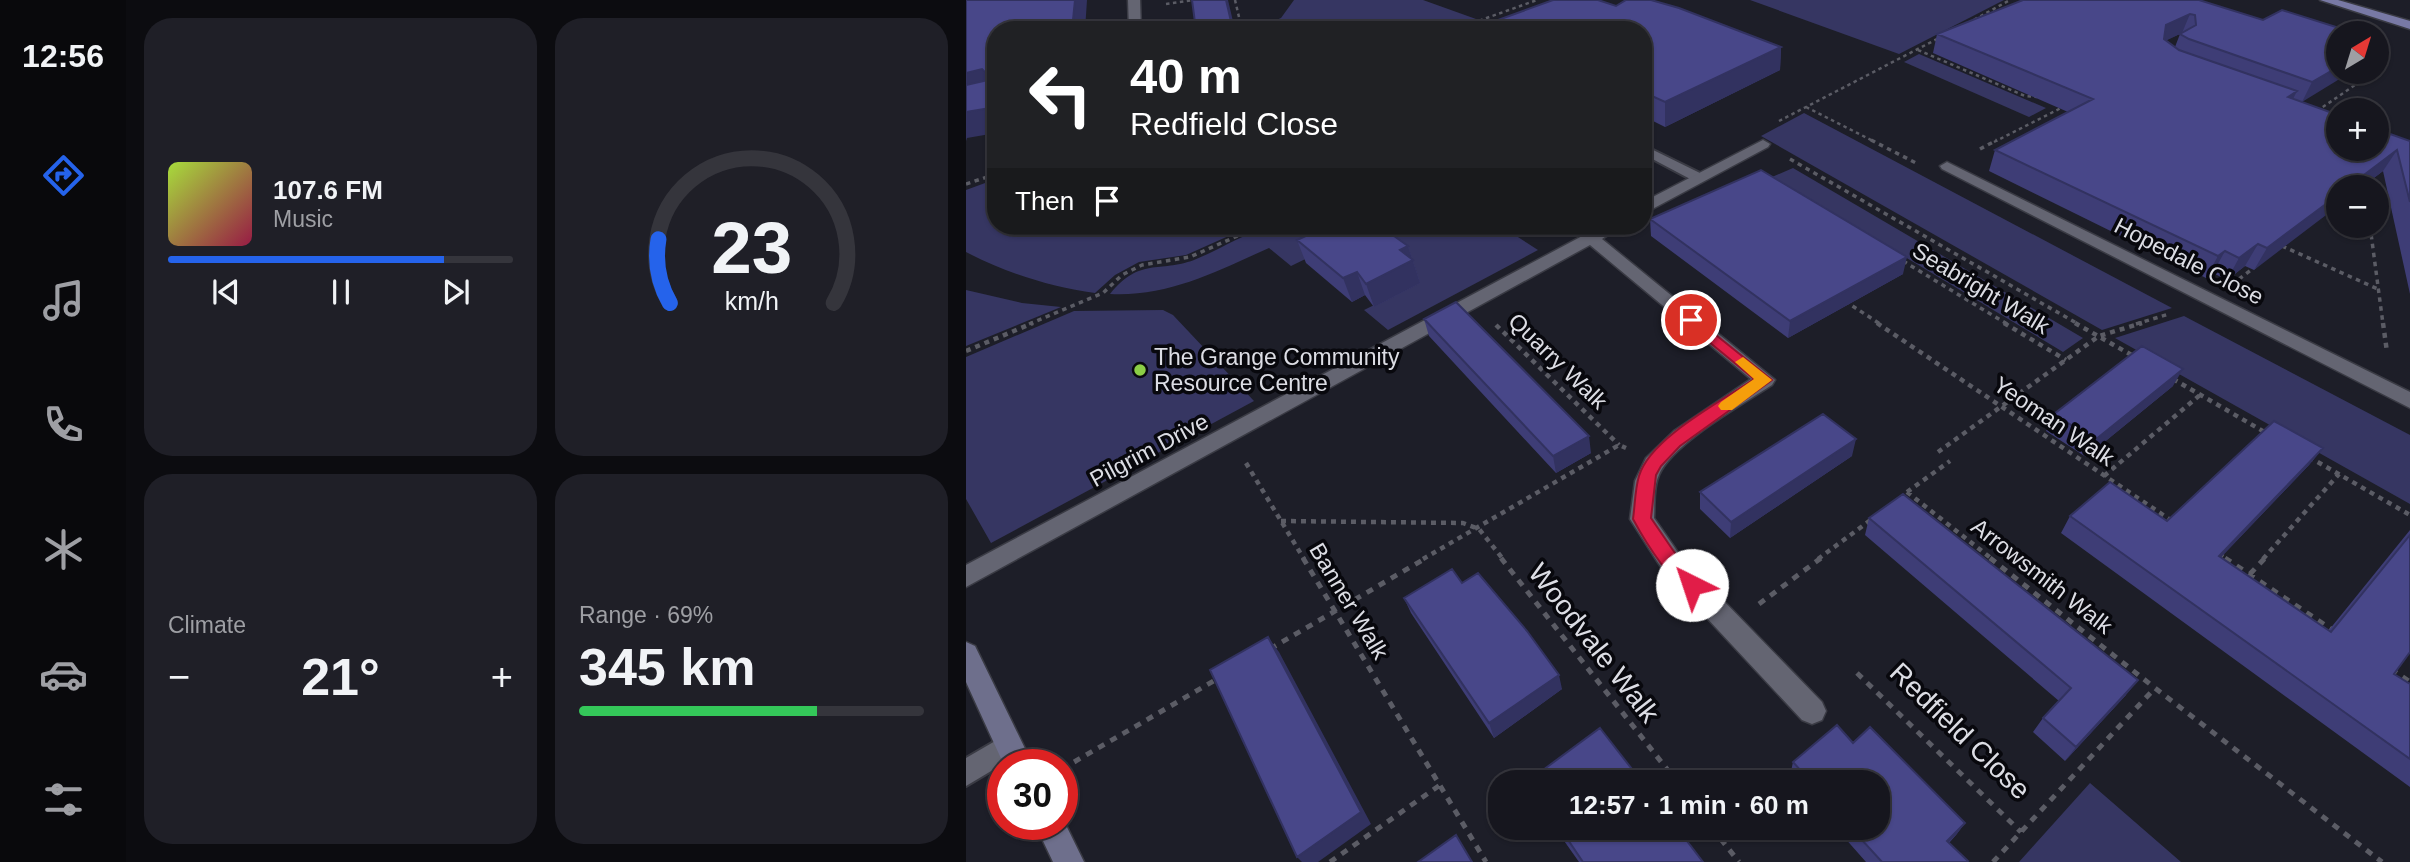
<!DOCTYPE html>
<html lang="en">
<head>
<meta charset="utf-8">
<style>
	:root { --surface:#16161e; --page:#1f1f27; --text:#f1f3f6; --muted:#9e9fa4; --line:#35353c; --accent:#2563eb }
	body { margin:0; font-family:Helvetica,sans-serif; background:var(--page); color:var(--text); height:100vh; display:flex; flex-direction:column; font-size:26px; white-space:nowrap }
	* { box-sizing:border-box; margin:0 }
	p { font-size:23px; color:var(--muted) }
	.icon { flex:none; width:38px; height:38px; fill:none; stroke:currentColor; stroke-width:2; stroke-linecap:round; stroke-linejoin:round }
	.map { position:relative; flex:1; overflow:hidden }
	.sheet { display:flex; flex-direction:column; gap:18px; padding:18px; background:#0c0c10; width:840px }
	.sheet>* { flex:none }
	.hud { position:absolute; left:21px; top:21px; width:665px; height:214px; border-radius:28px; box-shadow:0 2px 5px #0004,0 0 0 2px var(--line); background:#202124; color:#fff; overflow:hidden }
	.needle { width:46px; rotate:38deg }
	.fabs { position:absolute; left:1360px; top:21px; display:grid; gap:14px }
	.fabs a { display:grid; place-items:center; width:63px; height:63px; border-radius:50%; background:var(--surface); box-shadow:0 2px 5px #0004,0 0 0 2px var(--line); font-size:35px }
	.speed { position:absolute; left:21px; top:749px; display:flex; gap:14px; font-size:35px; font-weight:700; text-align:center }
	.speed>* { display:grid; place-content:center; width:91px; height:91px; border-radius:50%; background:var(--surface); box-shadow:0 2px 5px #0004,0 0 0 2px var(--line); line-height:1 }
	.speed .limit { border:10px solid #d22; background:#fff; color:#111 }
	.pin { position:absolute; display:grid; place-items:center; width:60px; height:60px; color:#fff; margin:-30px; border:4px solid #fff; border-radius:50%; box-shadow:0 2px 7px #0007 }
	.me { position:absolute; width:77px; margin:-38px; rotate:319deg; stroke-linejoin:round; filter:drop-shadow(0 0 5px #0008) }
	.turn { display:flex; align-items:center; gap:24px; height:147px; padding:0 28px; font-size:32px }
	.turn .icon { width:91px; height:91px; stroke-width:2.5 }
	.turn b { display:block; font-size:49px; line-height:60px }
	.then { display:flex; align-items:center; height:66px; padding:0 28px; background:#0003; gap:14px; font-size:26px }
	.big { font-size:52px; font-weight:800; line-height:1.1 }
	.sheet .card { flex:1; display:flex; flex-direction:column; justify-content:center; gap:10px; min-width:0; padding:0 24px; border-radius:28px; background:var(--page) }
	.sheet .dial { align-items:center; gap:0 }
	.dial svg { height:182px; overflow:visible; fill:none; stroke:var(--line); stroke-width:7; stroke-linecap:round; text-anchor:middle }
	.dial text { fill:var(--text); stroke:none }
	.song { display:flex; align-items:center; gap:21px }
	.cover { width:84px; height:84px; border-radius:10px; background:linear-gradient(135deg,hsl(80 70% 55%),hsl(340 70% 35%)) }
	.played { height:7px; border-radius:4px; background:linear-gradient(90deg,var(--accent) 80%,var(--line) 80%) }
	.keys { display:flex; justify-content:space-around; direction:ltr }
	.heat { display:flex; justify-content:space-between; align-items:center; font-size:38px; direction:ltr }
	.charge { height:10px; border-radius:5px; background:linear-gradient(90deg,#34c759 69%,var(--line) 0) }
	.sheet .tiles { flex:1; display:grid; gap:18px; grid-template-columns:repeat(2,1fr) }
	.trip { position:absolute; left:522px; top:770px; width:402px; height:70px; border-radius:28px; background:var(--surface); box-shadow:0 2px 5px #0004,0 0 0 2px var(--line); font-weight:800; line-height:70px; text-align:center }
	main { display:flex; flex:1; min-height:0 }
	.tabs { display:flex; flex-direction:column; width:126px; justify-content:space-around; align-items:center; background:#09090c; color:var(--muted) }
	.tabs .icon { width:49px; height:49px }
	.tabs .current { color:var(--accent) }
	.tabs b { font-size:32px; color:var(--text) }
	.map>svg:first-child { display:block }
	.green { fill:#363662 }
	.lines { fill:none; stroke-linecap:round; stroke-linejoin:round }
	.lane-casing { stroke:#3a3b44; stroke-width:4 }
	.street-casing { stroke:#3a3b44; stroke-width:3 }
	.secondary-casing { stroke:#3a3b44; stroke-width:3 }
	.primary-casing { stroke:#3a3b44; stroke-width:3 }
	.path-far3 { stroke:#5b5c65; stroke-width:2.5; stroke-dasharray:3.5 3.5; stroke-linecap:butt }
	.path-far2 { stroke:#5b5c65; stroke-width:3.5; stroke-dasharray:4.5 4.5; stroke-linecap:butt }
	.path-far1 { stroke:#5b5c65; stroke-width:4.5; stroke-dasharray:5 5; stroke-linecap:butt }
	.path { stroke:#5b5c65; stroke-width:5; stroke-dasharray:7 7; stroke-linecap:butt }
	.lane { fill:#646572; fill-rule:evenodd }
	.street { fill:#646572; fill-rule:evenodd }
	.secondary { fill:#6e6f8c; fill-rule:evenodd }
	.primary { fill:#7879a5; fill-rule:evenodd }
	.wall { fill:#3e3d76; fill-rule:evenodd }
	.shaded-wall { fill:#323260 }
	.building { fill:#484789; stroke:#323260; stroke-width:2 }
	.route { fill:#e11d48; stroke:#92132f; stroke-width:2 }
	.slow { fill:#f59e0b }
	.poi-dot { fill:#8bce46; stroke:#08080d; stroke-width:2.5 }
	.labels { text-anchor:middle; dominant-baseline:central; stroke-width:7; stroke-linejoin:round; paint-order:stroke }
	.street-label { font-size:23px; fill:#dcdde4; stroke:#08080d }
	.poi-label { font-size:23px; fill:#dcdde4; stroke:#08080d; text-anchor:start }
	.near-street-label { font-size:28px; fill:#dcdde4; stroke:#08080d }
</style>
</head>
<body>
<main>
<nav class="tabs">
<b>12:56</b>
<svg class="icon current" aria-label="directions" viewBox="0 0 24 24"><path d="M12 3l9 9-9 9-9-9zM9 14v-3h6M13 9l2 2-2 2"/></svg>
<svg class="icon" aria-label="music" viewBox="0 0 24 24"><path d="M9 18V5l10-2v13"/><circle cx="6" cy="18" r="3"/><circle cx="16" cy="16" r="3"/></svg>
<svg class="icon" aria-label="phone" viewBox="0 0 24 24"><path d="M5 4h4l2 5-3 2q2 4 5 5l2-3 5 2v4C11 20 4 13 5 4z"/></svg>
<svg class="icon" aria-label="climate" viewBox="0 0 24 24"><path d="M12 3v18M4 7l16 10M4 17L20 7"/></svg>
<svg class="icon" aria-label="car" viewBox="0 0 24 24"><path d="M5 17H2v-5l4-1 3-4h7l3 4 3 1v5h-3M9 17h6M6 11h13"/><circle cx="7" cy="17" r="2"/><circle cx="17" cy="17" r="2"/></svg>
<svg class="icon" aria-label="filters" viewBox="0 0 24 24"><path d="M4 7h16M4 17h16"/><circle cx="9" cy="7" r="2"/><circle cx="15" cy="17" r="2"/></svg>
</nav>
<section class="sheet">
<div class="tiles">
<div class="card">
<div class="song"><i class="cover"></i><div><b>107.6 FM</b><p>Music</p></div></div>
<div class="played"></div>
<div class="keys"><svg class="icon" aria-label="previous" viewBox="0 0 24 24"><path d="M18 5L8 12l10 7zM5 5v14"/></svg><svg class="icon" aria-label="pause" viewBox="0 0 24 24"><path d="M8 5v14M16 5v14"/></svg><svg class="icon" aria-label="next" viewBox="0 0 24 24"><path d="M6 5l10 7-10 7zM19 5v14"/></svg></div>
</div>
<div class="card dial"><svg viewBox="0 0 100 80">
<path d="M14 69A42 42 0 1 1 86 69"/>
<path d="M14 69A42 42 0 0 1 9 41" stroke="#2563eb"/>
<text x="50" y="56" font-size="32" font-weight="700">23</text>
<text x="50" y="72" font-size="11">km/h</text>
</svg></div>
<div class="card"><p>Climate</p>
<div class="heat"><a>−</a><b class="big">21°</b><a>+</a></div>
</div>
<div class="card"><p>Range · 69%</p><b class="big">345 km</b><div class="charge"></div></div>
</div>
</section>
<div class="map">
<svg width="1444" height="862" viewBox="0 0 1444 862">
	<rect width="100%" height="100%" fill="#1d1e28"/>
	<!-- green -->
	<path class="green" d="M328 0H457L510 19 477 30H291V28L315 18Z
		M784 0H1038L933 54Z
		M953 54 1080 108 1063 117 938 62Z
		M838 113 1206 308 1136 330 795 136Z
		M827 168 1117 338 1097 352 806 177Z
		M30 179V226H285L220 255 173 262 149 275 129 293C85 287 40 273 0 252V190Z
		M415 226H535L572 250 422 330 398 310 453 283Z
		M303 227 318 228 330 235 338 231 360 249 325 266 303 248C251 271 203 297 144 294 174 257 193 273 228 260 253 250 277 234 303 227Z
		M0 290 56 303 95 307 0 346Z
		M197 310 207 315 288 401 25 543 0 499V357L108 311Z
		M1218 316 1444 435V504L1149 338Z
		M1124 783 1215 862H1053Z"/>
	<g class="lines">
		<!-- lane casing -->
		<g class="lane-casing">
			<path id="lane" d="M677 145 738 175 740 178 733 182 728 181 677 154Z
				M43 733 52 737 56 746 52 755 0 786V758Z"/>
		</g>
		<!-- street casing -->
		<g class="street-casing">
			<path id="street" d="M162 0H174L175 30H163Z
				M797 140 804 144 802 147 677 214V202Z
				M981 162 1444 392V408L976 169 974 166Z
				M635 226H655L636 239 809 380 806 385C777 404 706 444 693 475 687 488 689 504 688 518L716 558 856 702 860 711 856 720 846 724 836 720 698 572 664 519 669 481 680 458 708 431 785 379 624 245 0 587V565Z"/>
		</g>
		<!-- secondary casing -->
		<g class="secondary-casing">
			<path id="secondary" d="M0 642 9 646 67 765H38L0 682Z
				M96 817 118 862H87L69 824H96Z"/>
		</g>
		<!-- primary casing -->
		<g class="primary-casing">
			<path id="primary" d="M1354 0H1372L1444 21V29Z"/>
		</g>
		<!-- path-far3 -->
		<path class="path-far3" d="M269 0 276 30
			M200 4 228 0
			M1002 23 1044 0
			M487 30 571 0
			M952 50 1059 96 1071 97
			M1410 70 1421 63
			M840 107 909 142
			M1351 111 1408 72
			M813 121 973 38
			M1028 142 1097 107"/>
		<!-- path-far2 -->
		<path class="path-far2" d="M905 140 950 163
			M1014 149 1031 140
			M824 159 1112 324
			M0 184 30 174
			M1353 214 1372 222
			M1381 226 1404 235
			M1404 226 1417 324
			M1316 246 1414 290
			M937 261 1041 324
			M1273 279 1289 267
			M879 301 914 324
			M63 324 137 293 156 275 176 265 224 257 294 226
			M1170 324 1203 314"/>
		<!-- path-far1 -->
		<path class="path-far1" d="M911 323 1206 521
			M1038 323 1100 360
			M1109 323 1169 357
			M1417 323 1421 352
			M530 325 653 445
			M0 351 67 323
			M1207 379 1302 434
			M972 452 1133 336 1176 323
			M1343 457 1444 515
			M280 463 338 559
			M1138 476 1234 395
			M941 492 1026 559
			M941 492 984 461
			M315 521 497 523 513 529 537 559
			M1253 554 1261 559
			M457 559 653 445 660 448
			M852 559 906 519
			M1297 559 1373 474"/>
		<!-- path -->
		<path class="path" d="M337 558 520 862
			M535 558 711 782
			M1024 558 1189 688
			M1259 558 1368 631
			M1284 574 1299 558
			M793 604 855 558
			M304 649 460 558
			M1425 669 1444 682
			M891 673 1055 832
			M96 769 251 679
			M746 828 773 862
			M364 862 474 785
			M1027 862 1189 688 1416 862"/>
		<!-- lane -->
		<use href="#lane" class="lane"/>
		<!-- street -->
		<use href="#street" class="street"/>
		<!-- secondary -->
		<use href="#secondary" class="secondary"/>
		<!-- primary -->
		<use href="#primary" class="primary"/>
	</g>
	<!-- wall -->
	<path class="wall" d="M587 0H632L650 6 660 0H685L713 8 815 47 814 70 699 127 677 116V30H525V29L533 26 532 20Z
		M1233 0 1372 72 1336 102 1444 141V294L1417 171 1396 187H1372L1288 270 1279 266 1261 280 1247 273 1240 278 1023 171 1029 150 1102 112 967 53 971 34ZM1216 33 1214 34 1209 47 1200 40Z
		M684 219 937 274 822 338 685 236Z
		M329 226H434L422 231 442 246 454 283 408 307 399 295 386 302 340 263 331 240 342 235Z
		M458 319 625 453 590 473 463 336Z
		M1207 386 1120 457 1080 431 1088 414Z
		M1357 448 1343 465 1255 557 1363 630 1444 530V652L1428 674 1444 684V787L1095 533 1104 516 1201 521Z
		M886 456 764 538 734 509V492Z
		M903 518 1160 695 1099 761 1067 732 1077 718 1093 701 899 535Z
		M496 583 596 689 528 738 445 613 438 598Z
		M887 743 999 823 990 835 983 843 1002 862H900L870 828H912V782H830L824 776 827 762Z
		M589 828H711L737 862H613Z"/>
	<!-- shaded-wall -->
	<path class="shaded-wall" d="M109 0H121L119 30H106Z
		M260 0H262L269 30H267Z
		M1224 14 1216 33 1193 44 1200 25Z
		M815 47 814 70 699 127V102Z
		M1372 67V72H1385L1336 102 1346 82Z
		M16 69 30 91 0 98V73Z
		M1331 91 1321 111 1322 97Z
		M30 107V133L1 138 0 141V112Z
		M1431 150 1417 171 1396 187H1382Z
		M1372 195V206L1288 270 1301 248Z
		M403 226H434L407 238Z
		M1292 244 1279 266 1261 280 1273 258Z
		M442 246 454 283 408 307 400 284 434 250Z
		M1259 251 1247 273 1240 278 1252 256Z
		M941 257 937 274 822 338 824 321Z
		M391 272 399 295 386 302 377 278Z
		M1217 369 1207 386 1120 457 1129 440Z
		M623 436 625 453 590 473 587 456Z
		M890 439 886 456 764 538 765 522Z
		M1357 448 1343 465 1241 572 1253 556Z
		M302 637 313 652 405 824 352 862H336L331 857Z
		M593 675 596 689 528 738 523 723Z
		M1172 680 1160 695 1099 761 1110 747Z
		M999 823 990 835 973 852 981 841Z"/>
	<!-- building -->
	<path class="building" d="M0 0H109L106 30H30V107L0 112V85L18 81 19 72 16 69 0 73Z
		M226 0H260L267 30H230Z
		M587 0H632L650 6 660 0H685L713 8 815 47 699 102 677 92V30H528L525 29 540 23 532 20Z
		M1057 0H1233L1297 20 1316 10 1389 33H1372V67L1346 82 1223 39 1214 34 1230 25 1229 15 1224 14 1200 25 1198 39 1213 50 1331 91 1322 97 1372 115V149H1410V129L1444 141V202L1431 150 1382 187H1372V195L1301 248 1292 244 1273 258 1259 251 1252 256 1029 150 1127 99 971 34Z
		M795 170 941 257 824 321 684 219Z
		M351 226H414L442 246 434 250 447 260 400 284 391 272 377 278 331 240 355 229Z
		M490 302 623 436 587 456 458 319Z
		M1176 346 1217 369 1129 440 1088 414Z
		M857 414 890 439 765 522 734 492Z
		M1308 421 1357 448 1253 556 1365 632 1444 535V652L1428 674 1444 684V759L1104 516 1144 482 1201 521Z
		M937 494 1172 680 1110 747 1077 718 1105 688 903 518Z
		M486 569 496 583 512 573 561 631 593 675 523 723 438 598Z
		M302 637 395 812 331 857 244 670Z
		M871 725 887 743 904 727 999 823 981 841 1002 861 1001 862H916L885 828H912V782H845L827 762Z
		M634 728 676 782H563L562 781Z
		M594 828H711L737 862H617Z
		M490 835 506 862H452Z"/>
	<!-- route -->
	<path class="route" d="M725 315 806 380 714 446 695 466 690 475 685 518 713 559 735 585 732 591C712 598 676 536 667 519 669 505 669 489 673 476 684 438 756 401 788 379L720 323 718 320Z"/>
	<!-- slow -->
	<path class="slow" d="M777 357 806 380 766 410H755L752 406 755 402 788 379 769 362Z"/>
	<!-- markers -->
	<circle class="poi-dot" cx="174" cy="370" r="7"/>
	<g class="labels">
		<!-- street labels -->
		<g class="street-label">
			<text transform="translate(1223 261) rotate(27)">Hopedale Close</text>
			<text transform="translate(1015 288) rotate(31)">Seabright Walk</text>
			<text transform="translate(592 361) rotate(44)">Quarry Walk</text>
			<text transform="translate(1088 421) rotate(34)">Yeoman Walk</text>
			<text transform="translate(183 450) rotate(-28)">Pilgrim Drive</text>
			<text transform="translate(1076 576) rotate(38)">Arrowsmith Walk</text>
			<text transform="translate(383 601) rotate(59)">Banner Walk</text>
		</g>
		<!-- poi labels -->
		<g class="poi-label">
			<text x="188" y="357">The Grange Community<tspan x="188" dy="26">Resource Centre</tspan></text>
		</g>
		<!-- near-street labels -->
		<g class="near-street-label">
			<text transform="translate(628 643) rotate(52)">Woodvale Walk</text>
			<text transform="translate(994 731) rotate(44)">Redfield Close</text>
		</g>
	</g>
</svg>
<div class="fabs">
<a><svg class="needle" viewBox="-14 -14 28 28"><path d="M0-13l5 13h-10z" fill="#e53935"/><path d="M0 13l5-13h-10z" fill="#9e9fa4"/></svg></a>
<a>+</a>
<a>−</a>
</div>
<div class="speed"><div class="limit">30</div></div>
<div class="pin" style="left:725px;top:320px;background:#d93025"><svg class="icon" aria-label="arrive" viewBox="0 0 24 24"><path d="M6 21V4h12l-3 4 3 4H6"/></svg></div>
<svg class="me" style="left:726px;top:585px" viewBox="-20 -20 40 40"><circle r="19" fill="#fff"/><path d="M0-13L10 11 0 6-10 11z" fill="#e11d48"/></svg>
<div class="trip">12:57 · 1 min · 60 m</div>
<div class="hud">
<div class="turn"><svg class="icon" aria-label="left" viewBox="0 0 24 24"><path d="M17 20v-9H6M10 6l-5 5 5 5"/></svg><div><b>40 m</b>Redfield Close</div></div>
<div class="then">Then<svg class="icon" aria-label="arrive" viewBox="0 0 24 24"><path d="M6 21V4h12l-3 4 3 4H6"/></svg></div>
</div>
</div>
</main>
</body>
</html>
